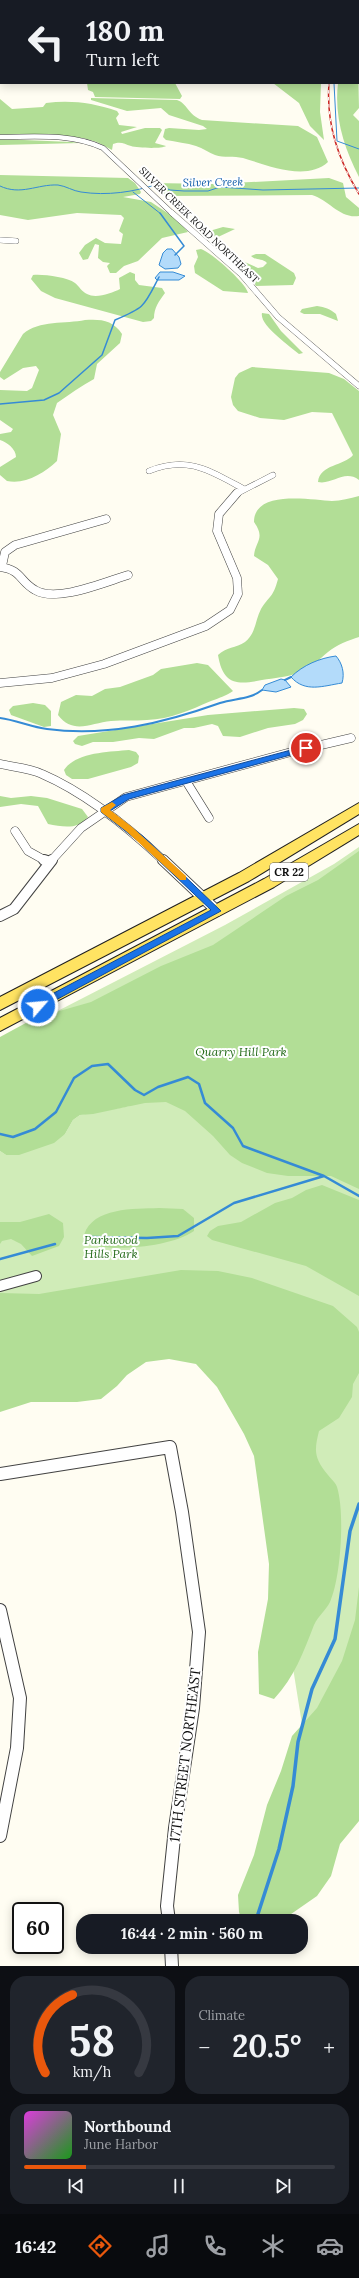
<!DOCTYPE html>
<html lang="en">
<head>
<meta charset="utf-8">
<style>
	:root { --surface:#171b24; --page:#20242c; --text:#f1f3f6; --muted:#9ea1a6; --line:#363941; --accent:#ea580c }
	body { margin:0; font-family:Lora,serif; background:var(--page); color:var(--text); height:100vh; display:flex; flex-direction:column; font-size:15px; white-space:nowrap }
	* { box-sizing:border-box; margin:0 }
	p { font-size:13px; color:var(--muted) }
	.icon { flex:none; width:22px; height:22px; fill:none; stroke:currentColor; stroke-width:2; stroke-linecap:round; stroke-linejoin:round }
	.map { position:relative; height:1966px; overflow:hidden }
	.details { display:flex; flex-direction:column; gap:10px; padding:10px; background:#0d0f14; flex:1 }
	.details>* { flex:none }
	.banner { position:absolute; left:0px; top:0px; width:359px; height:84px; box-shadow:0 2px 10px #0003; background:#171b24; color:var(--text); overflow:hidden }
	.speed { position:absolute; left:12px; top:1902px; display:flex; gap:8px; font-size:20px; font-weight:700; text-align:center }
	.speed>* { display:grid; place-content:center; width:52px; height:52px; border-radius:50%; background:var(--surface); box-shadow:0 2px 10px #0003; line-height:1 }
	.speed .limit { border:2px solid #111; border-radius:6px; background:#fff; color:#111 }
	.pin { position:absolute; display:grid; place-items:center; width:34px; height:34px; color:#fff; margin:-17px; border:2px solid #fff; border-radius:50%; box-shadow:0 1px 4px #0007 }
	.me { position:absolute; width:44px; margin:-22px; rotate:63deg; stroke-linejoin:round; filter:drop-shadow(0 0 3px #0008) }
	.turn { display:flex; align-items:center; gap:14px; height:84px; padding:0 20px; font-size:18px }
	.turn .icon { width:52px; height:52px; stroke-width:2.5 }
	.turn b { display:block; font-size:28px; line-height:34px }
	.big { font-size:30px; font-weight:800; line-height:1.1 }
	.details .tile { flex:1; display:flex; flex-direction:column; justify-content:center; gap:6px; min-width:0; padding:0 14px; border-radius:16px; background:var(--page) }
	.details .dial { align-items:center; gap:0 }
	.dial svg { height:104px; overflow:visible; fill:none; stroke:var(--line); stroke-width:7; stroke-linecap:round; text-anchor:middle }
	.dial text { fill:var(--text); stroke:none }
	.song { display:flex; align-items:center; gap:12px }
	.cover { width:48px; height:48px; border-radius:6px; background:linear-gradient(135deg,hsl(300 70% 55%),hsl(120 70% 35%)) }
	.played { height:4px; border-radius:2px; background:linear-gradient(90deg,var(--accent) 20%,var(--line) 20%) }
	.keys { display:flex; justify-content:space-around; direction:ltr }
	.heat { display:flex; justify-content:space-between; align-items:center; font-size:22px; direction:ltr }
	.details .tiles { flex:1; display:grid; gap:10px; grid-template-columns:1fr 1fr }
	.tile:last-child { grid-column:span 2 }
	.trip { position:absolute; left:76px; top:1914px; width:232px; height:40px; border-radius:16px; background:var(--surface); box-shadow:0 2px 10px #0003; font-weight:800; line-height:40px; text-align:center }
	.menu { display:flex; height:64px; justify-content:space-around; align-items:center; background:#090b0e; color:var(--muted) }
	.menu .icon { width:28px; height:28px }
	.menu .selected { color:var(--accent) }
	.menu b { font-size:18px; color:var(--text) }
	.map>svg:first-child { display:block }
	.green { fill:#d0ecb8 }
	.forest { fill:#b2de96 }
	.water { fill:#b3dbfa; stroke:#358bd5 }
	.lines { fill:none; stroke-linecap:round; stroke-linejoin:round }
	.stream-far4 { stroke:#358bd5; stroke-width:1 }
	.stream-far3 { stroke:#358bd5; stroke-width:1.5 }
	.stream-far2 { stroke:#358bd5; stroke-width:2 }
	.stream-far1 { stroke:#358bd5; stroke-width:2.5 }
	.stream { stroke:#358bd5; stroke-width:3.5 }
	.street-far4-casing { stroke:#424242; stroke-width:5.5 }
	.street-far3-casing { stroke:#424242; stroke-width:6 }
	.street-far2-casing { stroke:#424242; stroke-width:9 }
	.street-far1-casing { stroke:#424242; stroke-width:12 }
	.street-casing { stroke:#424242; stroke-width:14 }
	.primary-casing { stroke:#202020; stroke-width:2 }
	.street-far4 { stroke:#fff; stroke-width:4.5 }
	.street-far3 { stroke:#fff; stroke-width:5.5 }
	.street-far2 { stroke:#fff; stroke-width:8 }
	.street-far1 { stroke:#fff; stroke-width:10 }
	.street { stroke:#fff; stroke-width:12 }
	.primary { fill:#ffe362; fill-rule:evenodd }
	.rail-casing { stroke:#c9211e; stroke-width:1.5 }
	.rail { stroke:#fff; stroke-width:1; stroke-dasharray:3.5; stroke-linecap:butt }
	.route { fill:#1a73e8; stroke:#114b97 }
	.slow { fill:#f59e0b }
	.labels { text-anchor:middle; dominant-baseline:central; stroke-width:4; stroke-linejoin:round; paint-order:stroke }
	.far-street-label { font-size:10px; fill:#0f0f0f; stroke:#fff }
	.far-water-label { font-size:11px; font-style:italic; fill:#105caa; stroke:#fff }
	.shield { fill:#fff; stroke:#575757; stroke-width:1 }
	.shield-label { font-size:11px; font-weight:bold; fill:#0f0f0f }
	.park-label { font-size:12px; font-style:italic; fill:#266c1b; stroke:#fff }
	.near-street-label { font-size:14px; fill:#0f0f0f; stroke:#fff }
</style>
</head>
<body>
<div class="map">
<svg width="359" height="1966" viewBox="0 0 359 1966">
	<rect width="100%" height="100%" fill="#fffdf2"/>
	<!-- green -->
	<path class="green" d="M359 847V1777L314 1799 240 1337 0 1384V1151L6 1155 65 1134 73 1120 80 1115 130 1106 44 1018 225 925 334 864Z"/>
	<!-- forest -->
	<path class="forest" d="M139 0H318L320 1H138Z
		M358 64 359 108 353 115 359 121V177C344 148 334 117 338 83H358Z
		M87 83H175L182 96 180 99 95 97 93 92 88 90Z
		M273 83H321L320 112 324 140 310 126 299 103Z
		M91 98 177 100C187 103 188 115 202 120L298 126 317 137 328 162C306 182 267 165 243 158 234 156 224 158 215 155 209 153 203 148 196 146 187 143 176 142 166 140L163 137 165 129 169 128 199 130 207 129 203 126 169 115 161 108 127 111 91 100Z
		M0 99 12 109 43 107 46 103C72 100 93 103 117 111L119 114 116 118 119 125 137 127 121 132 122 134 145 128H160L162 130 155 143 166 146C162 149 137 148 131 146 124 144 121 141 113 144L112 150 97 142 83 138 0 135Z
		M0 139 71 142 80 143 0 145Z
		M0 175 128 178 135 183 141 192 140 194 123 197 151 202 178 220 188 232 162 238 138 261 124 266 116 273H110L107 266 110 263 103 262 98 258 99 245 95 244 88 259 83 260 79 253 85 245 96 238 105 243 121 244 123 234 119 231 124 218 121 215 77 213 28 220 0 215Z
		M329 178 343 183 346 197 359 208V216C340 219 329 200 312 195L164 196 154 188 153 183 213 184Z
		M223 227 235 229 218 237 206 235V232Z
		M201 249C211 252 247 284 248 293L223 291 195 273 194 266 198 257 196 250Z
		M256 254H265L294 273 296 278 293 285 256 286 253 281 234 263 240 260 258 268 263 267 267 263C262 258 256 261 251 256Z
		M130 272 135 274V280L139 285 162 288 165 293C159 301 154 308 154 318L151 321 143 322 55 298 41 291 31 279 33 275C43 274 67 277 75 283 79 286 82 292 87 294 96 299 112 293 120 289L119 278Z
		M317 306C325 307 330 309 336 314L338 321 320 314H304L300 312 302 309Z
		M262 313 269 314 281 331 303 353 299 354C290 346 259 325 262 313Z
		M85 320C101 319 113 320 122 334L120 343 97 364 94 379C81 386 70 394 57 403L53 415 61 434 57 461C44 473 25 485 7 481L0 475V467L16 457C16 449 7 442 0 440V434L11 432 13 429 0 420V390L27 391 32 388 39 370 36 366 23 368 4 380 0 377V372L23 334C39 320 66 324 85 320Z
		M252 367 329 373 344 379 359 391V480C344 469 333 485 318 482 320 464 344 466 353 455L332 413 312 412 284 420 260 418 238 411 233 405 231 397 235 378 239 373Z
		M359 496V637C349 640 336 645 328 652 319 659 311 669 299 673 287 677 274 678 262 680 237 685 223 685 218 655 226 647 236 648 245 642 256 634 255 620 261 609 269 596 273 598 278 579L268 565 254 556C255 541 266 539 254 522 254 489 312 500 332 501 341 501 350 498 359 496Z
		M197 663 208 665 233 691C226 696 219 698 211 701 190 710 171 719 147 720 135 721 123 720 111 721 91 723 73 735 58 715L61 702 76 695 92 696 105 689 120 687 153 675 161 669Z
		M33 703 45 705 51 711V726L44 727 11 715 9 710 13 706Z
		M294 708 304 709 307 714 303 720 295 724 268 728 240 737 223 736 218 726 212 724 194 728H184L154 739 139 738 113 742H93L82 746 75 744 73 741 78 736 208 715Z
		M129 750 136 752 139 756 138 763 131 767 88 779H72L66 775 64 770C76 752 109 752 129 750Z
		M0 796 11 798 31 796 47 798 82 809 88 817C78 830 63 827 48 824L38 806 21 804 0 807Z
		M359 851V1189L331 1176H288L267 1173 242 1163 230 1155 213 1136 185 1111 166 1102 145 1103 93 1114 80 1115 73 1120 65 1134 54 1143 19 1155H6L0 1151V1037L35 1018 91 1002 161 966 213 945 286 896 318 880Z
		M322 1185 359 1200V1296L306 1266 212 1240 207 1236 210 1231 218 1226 241 1222 275 1203 292 1198 306 1190Z
		M159 1208 183 1209 194 1218V1231C174 1245 129 1250 104 1247 94 1247 89 1241 84 1235 93 1207 134 1209 159 1208Z
		M49 1214 63 1223 64 1237 59 1246 32 1256 21 1244 11 1239 2 1241 0 1244V1222H20Z
		M181 1270 218 1271 252 1278 333 1306 357 1327 359 1332V1373L353 1384 352 1397 339 1418 319 1431C314 1451 314 1458 328 1475 331 1479 336 1483 337 1487 345 1512 341 1578 330 1602 326 1610 318 1616 314 1625 304 1651 294 1678 274 1699L259 1694 258 1652 268 1599 269 1564 254 1456 244 1434 217 1387 196 1364 169 1359 146 1362 127 1375 117 1386 101 1399 77 1402H31L0 1412V1293L39 1294Z
		M359 1587V1821L340 1844 331 1876 317 1896 281 1921H242L239 1912 238 1895 254 1855 267 1805 281 1771 292 1736 317 1708 342 1661 355 1620Z"/>
	<!-- water -->
	<path class="water" d="M167 249H172L179 257 181 264 178 268 165 269 159 265 163 253Z
		M160 272H173L185 276 179 280H157L155 278Z
		M336 656C342 663 345 673 342 683 323 686 305 693 291 677 303 665 320 658 336 656Z
		M281 679 285 680 291 687 276 692 262 690 265 685Z"/>
	<g class="lines">
		<!-- stream-far4 -->
		<path class="stream-far4" d="M334 83 337 141 359 149
			M0 186C21 196 37 184 58 185 66 186 73 191 81 192 107 196 134 192 158 184L170 190 184 191H208L220 187 263 190 359 188
			M133 192 161 214"/>
		<!-- stream-far3 -->
		<path class="stream-far3" d="M160 213 184 246 175 255
			M0 404 44 400 59 393 102 355 115 320C146 307 144 306 159 277"/>
		<!-- stream-far2 -->
		<path class="stream-far2" d="M285 680 291 677
			M0 718C16 720 31 727 47 729 107 737 164 723 220 703 235 698 249 700 262 690"/>
		<!-- stream-far1 -->
		<path class="stream-far1" d="M0 1134 13 1137 35 1129 56 1112 74 1078 92 1066 108 1064 135 1090 144 1095 158 1087 188 1077 199 1084 205 1103 233 1128 243 1146 324 1176 359 1196
			M89 1237 147 1238 178 1236 234 1203 324 1176
			M0 1259 55 1244"/>
		<!-- stream -->
		<path class="stream" d="M257 1917 279 1849 293 1786 298 1742 312 1689 335 1639 350 1531 359 1504"/>
		<!-- street-far4 casing -->
		<g class="street-far4-casing">
			<path id="street-far4" d="M0 137C35 137 71 133 103 148L173 214"/>
		</g>
		<!-- street-far3 casing -->
		<g class="street-far3-casing">
			<path id="street-far3" d="M172 213 241 274 278 317 359 386
				M0 240 16 241
				M149 471C188 455 210 471 244 489
				M236 494 273 475"/>
		</g>
		<!-- street-far2 casing -->
		<g class="street-far2-casing">
			<path id="street-far2" d="M2 566 5 552 15 545 106 519
				M0 567C22 570 19 581 35 590 56 603 105 582 128 575
				M0 683 52 678 104 664 206 626 230 610 238 594 237 578 217 531 219 514 237 493
				M0 764C13 767 30 768 42 774 86 793 129 828 164 861
				M186 781 209 818
				M15 831 28 851 46 861
				M51 861 81 828 126 797 291 752 351 738"/>
		</g>
		<!-- street-far1 casing -->
		<g class="street-far1-casing">
			<path id="street-far1" d="M44 860 50 862
				M163 860 217 911
				M0 916 14 909 52 860
				M0 1286 36 1276"/>
		</g>
		<!-- street casing -->
		<g class="street-casing">
			<path id="street" d="M0 1474 170 1447 182 1512 199 1632 193 1708 175 1828 167 1906 169 1921
				M0 1610 20 1698 17 1748 0 1836
				M171 1947 172 1966"/>
		</g>
		<!-- primary casing -->
		<g class="primary-casing">
			<path id="primary" d="M359 803V814L249 881 0 1010V997L239 873Z
				M359 824V835L274 887 0 1031V1018L264 879Z"/>
		</g>
		<!-- street-far4 -->
		<use href="#street-far4" class="street-far4"/>
		<!-- street-far3 -->
		<use href="#street-far3" class="street-far3"/>
		<!-- street-far2 -->
		<use href="#street-far2" class="street-far2"/>
		<!-- street-far1 -->
		<use href="#street-far1" class="street-far1"/>
		<!-- street -->
		<use href="#street" class="street"/>
		<!-- primary -->
		<use href="#primary" class="primary"/>
		<!-- rail casing -->
		<g class="rail-casing">
			<path id="rail" d="M358 17 359 15
				M329 83C326 124 338 159 359 194"/>
		</g>
		<!-- rail -->
		<use href="#rail" class="rail"/>
	</g>
	<!-- route -->
	<path class="route" d="M306 746 310 748 309 750 129 799 110 811 144 837 221 911 41 1008H35V1003L211 910 138 841 101 812V808L123 795Z"/>
	<!-- slow -->
	<path class="slow" d="M112 802 116 805 110 810 132 827 186 876V880H180L126 831 101 812V808Z"/>
	<g class="labels">
		<!-- far-street labels -->
		<g class="far-street-label">
			<text transform="translate(199 225) rotate(44)">SILVER CREEK ROAD NORTHEAST</text>
		</g>
		<!-- far-water labels -->
		<g class="far-water-label">
			<text transform="translate(213 182) rotate(-1)">Silver Creek</text>
		</g>
		<!-- shield labels -->
		<rect class="shield" x="270" y="863" width="38" height="18" rx="3"/>
		<g class="shield-label">
			<text x="289" y="872">CR 22</text>
		</g>
		<!-- park labels -->
		<g class="park-label">
			<text x="241" y="1051">Quarry Hill Park</text>
			<text x="111" y="1239">Parkwood<tspan x="111" dy="14">Hills Park</tspan></text>
		</g>
		<!-- near-street labels -->
		<g class="near-street-label">
			<text transform="translate(185 1755) rotate(-83)">17TH STREET NORTHEAST</text>
		</g>
	</g>
</svg>
<div class="speed"><div class="limit">60</div></div>
<div class="pin" style="left:306px;top:748px;background:#d93025"><svg class="icon" aria-label="arrive" viewBox="0 0 24 24"><path d="M6 21V4h12l-3 4 3 4H6"/></svg></div>
<svg class="me" style="left:38px;top:1006px" viewBox="-20 -20 40 40"><circle r="17" fill="#1a73e8" stroke="#fff" stroke-width="3"/><path d="M0-11L8 9 0 5-8 9z" fill="#fff"/></svg>
<div class="trip">16:44 · 2 min · 560 m</div>
<div class="banner">
<div class="turn"><svg class="icon" aria-label="left" viewBox="0 0 24 24"><path d="M17 20v-9H6M10 6l-5 5 5 5"/></svg><div><b>180 m</b>Turn left</div></div>
</div>
</div>
<section class="details">
<div class="tiles">
<div class="tile dial"><svg viewBox="0 0 100 80">
<path d="M14 69A42 42 0 1 1 86 69"/>
<path d="M14 69A42 42 0 0 1 35 9" stroke="#ea580c"/>
<text x="50" y="56" font-size="32" font-weight="700">58</text>
<text x="50" y="72" font-size="11">km/h</text>
</svg></div>
<div class="tile"><p>Climate</p>
<div class="heat"><a>−</a><b class="big">20.5°</b><a>+</a></div>
</div>
<div class="tile">
<div class="song"><i class="cover"></i><div><b>Northbound</b><p>June Harbor</p></div></div>
<div class="played"></div>
<div class="keys"><svg class="icon" aria-label="previous" viewBox="0 0 24 24"><path d="M18 5L8 12l10 7zM5 5v14"/></svg><svg class="icon" aria-label="pause" viewBox="0 0 24 24"><path d="M8 5v14M16 5v14"/></svg><svg class="icon" aria-label="next" viewBox="0 0 24 24"><path d="M6 5l10 7-10 7zM19 5v14"/></svg></div>
</div>
</div>
</section>
<nav class="menu">
<b>16:42</b>
<svg class="icon selected" aria-label="directions" viewBox="0 0 24 24"><path d="M12 3l9 9-9 9-9-9zM9 14v-3h6M13 9l2 2-2 2"/></svg>
<svg class="icon" aria-label="music" viewBox="0 0 24 24"><path d="M9 18V5l10-2v13"/><circle cx="6" cy="18" r="3"/><circle cx="16" cy="16" r="3"/></svg>
<svg class="icon" aria-label="phone" viewBox="0 0 24 24"><path d="M5 4h4l2 5-3 2q2 4 5 5l2-3 5 2v4C11 20 4 13 5 4z"/></svg>
<svg class="icon" aria-label="climate" viewBox="0 0 24 24"><path d="M12 3v18M4 7l16 10M4 17L20 7"/></svg>
<svg class="icon" aria-label="car" viewBox="0 0 24 24"><path d="M5 17H2v-5l4-1 3-4h7l3 4 3 1v5h-3M9 17h6M6 11h13"/><circle cx="7" cy="17" r="2"/><circle cx="17" cy="17" r="2"/></svg>
</nav>
</body>
</html>
